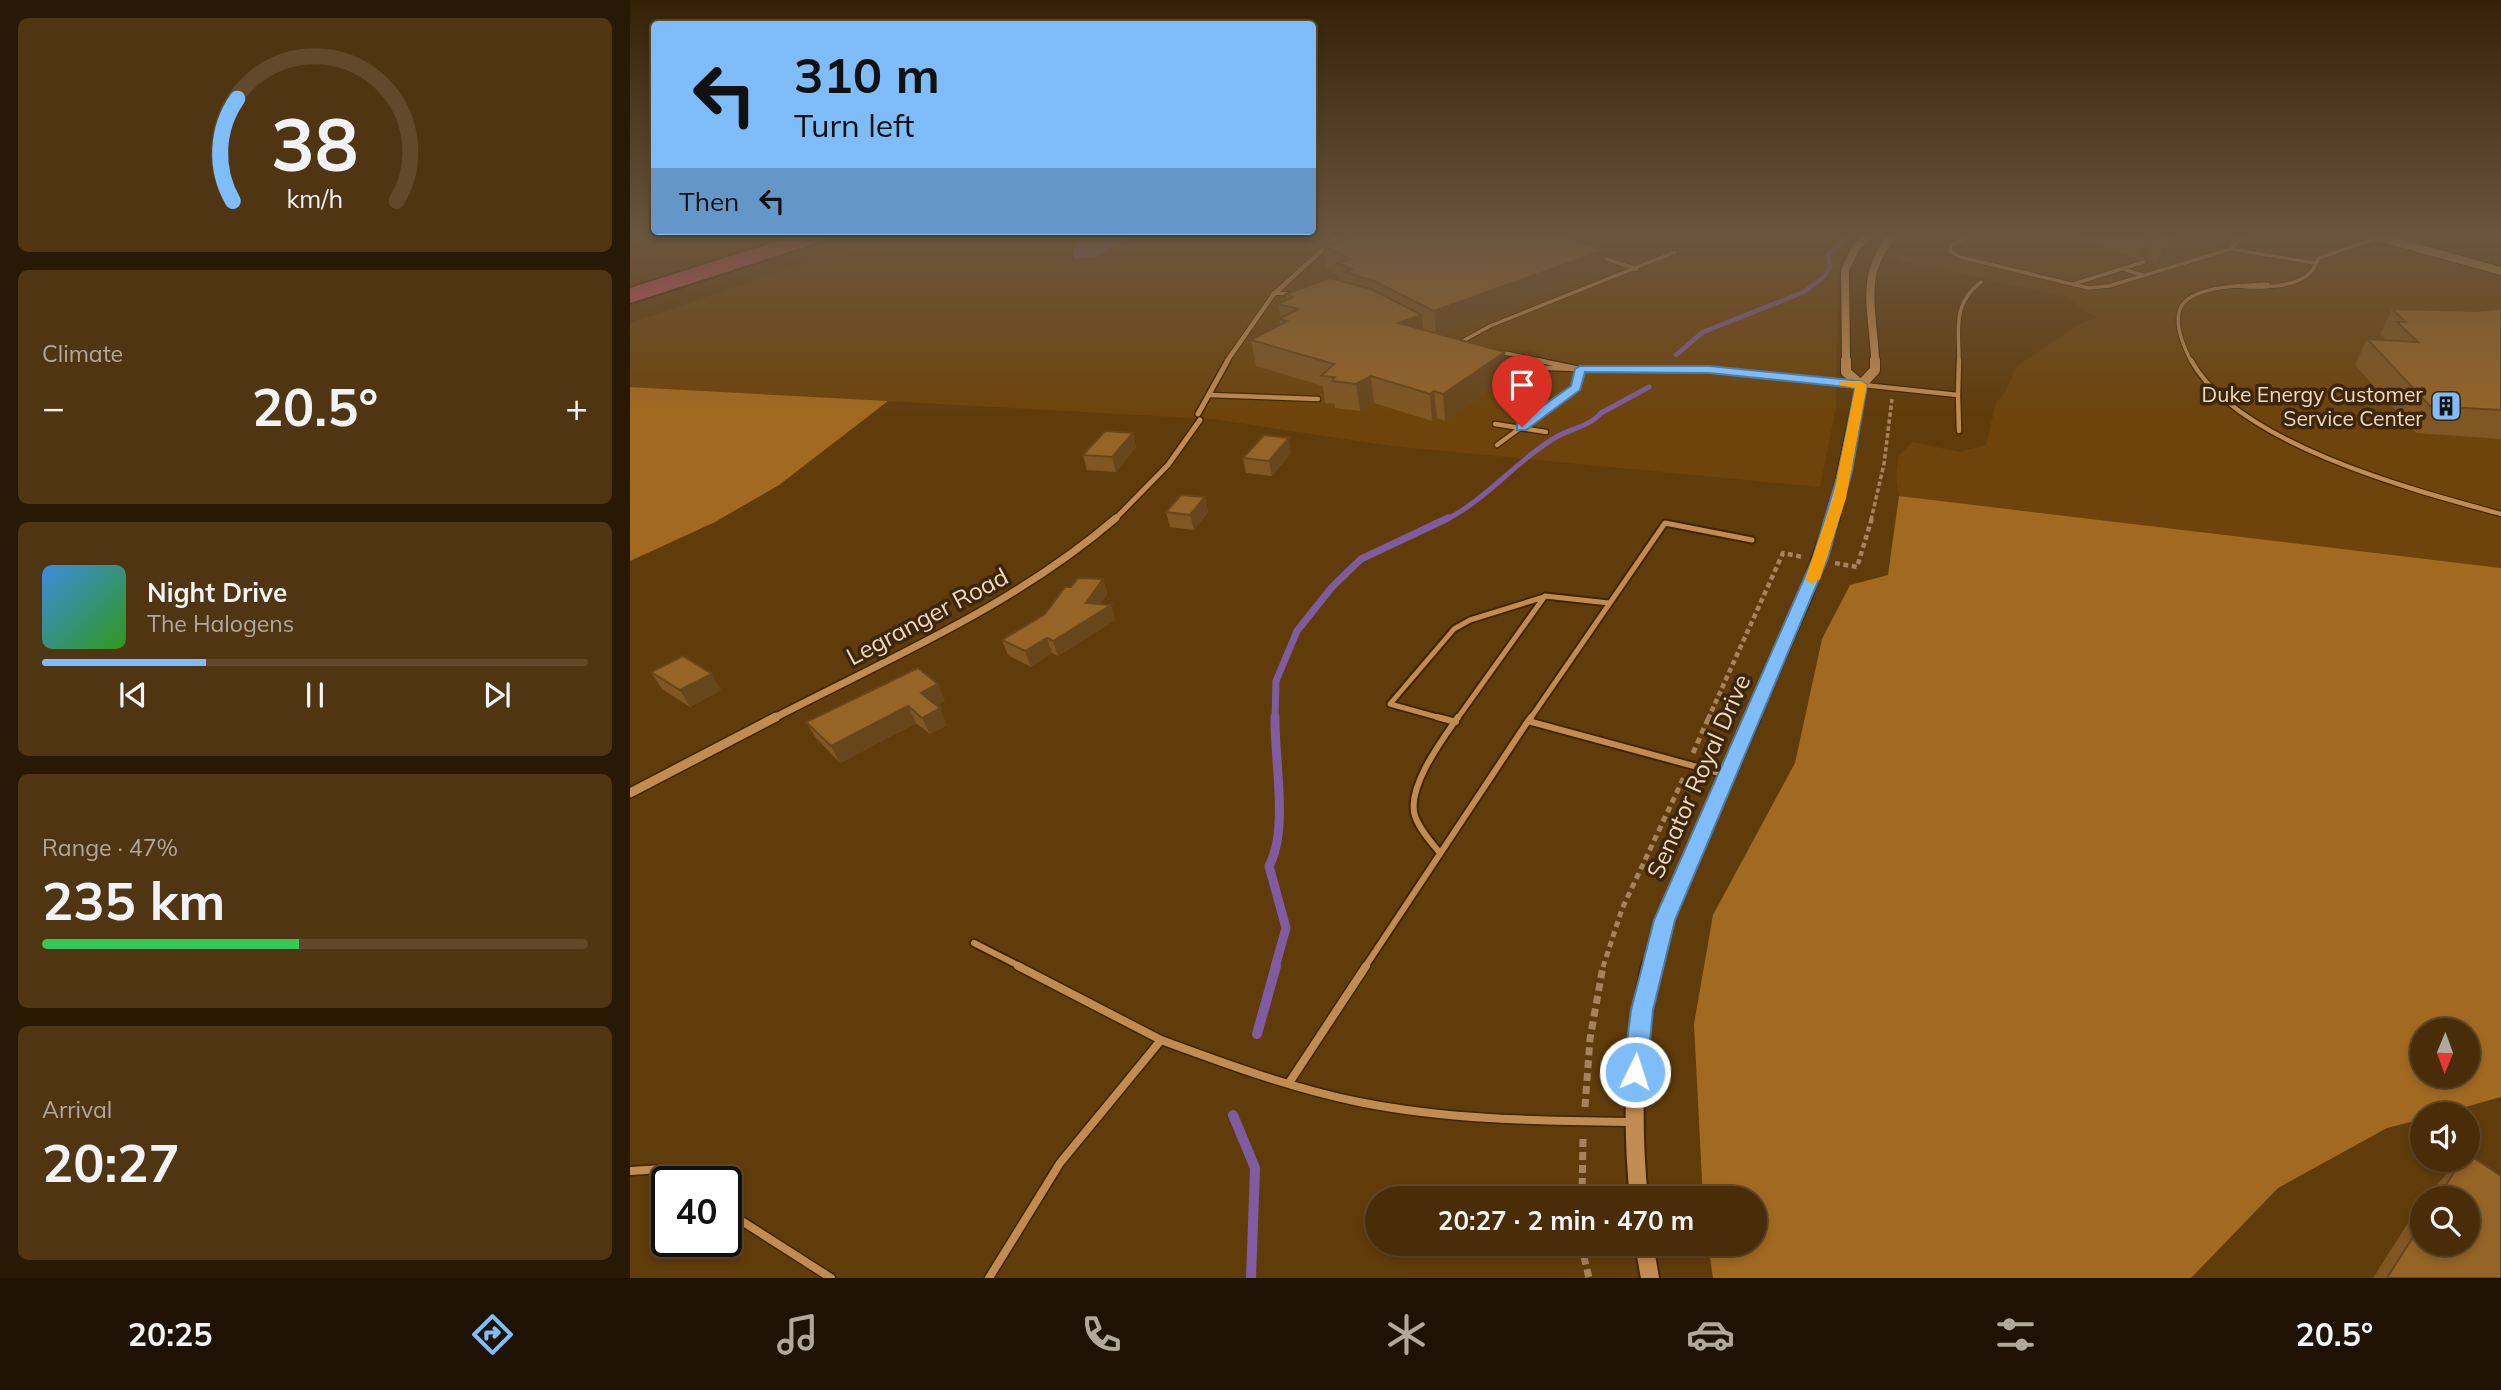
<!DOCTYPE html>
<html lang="en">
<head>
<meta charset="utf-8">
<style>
	:root { --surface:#492d08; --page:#503512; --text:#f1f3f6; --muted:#b1a89c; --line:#614929; --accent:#7ebdf9 }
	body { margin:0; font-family:Mulish,sans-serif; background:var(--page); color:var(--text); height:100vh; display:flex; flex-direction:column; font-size:26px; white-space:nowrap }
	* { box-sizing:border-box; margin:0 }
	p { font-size:23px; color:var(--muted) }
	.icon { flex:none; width:38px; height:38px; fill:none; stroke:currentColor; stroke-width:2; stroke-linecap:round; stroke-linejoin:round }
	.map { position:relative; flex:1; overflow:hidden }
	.details { display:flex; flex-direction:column; gap:18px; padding:18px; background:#281904; width:630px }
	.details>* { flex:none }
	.top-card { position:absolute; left:21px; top:21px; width:665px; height:214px; border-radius:7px; box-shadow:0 4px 10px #0003,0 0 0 2px var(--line); background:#7ebdf9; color:#111; overflow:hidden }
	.needle { width:46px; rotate:181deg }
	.buttons { position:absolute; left:1780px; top:1018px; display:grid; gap:14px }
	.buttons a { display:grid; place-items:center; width:70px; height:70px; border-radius:50%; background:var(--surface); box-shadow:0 4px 10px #0003,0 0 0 2px var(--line); font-size:35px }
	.speed { position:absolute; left:21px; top:1166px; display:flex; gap:14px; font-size:35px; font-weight:700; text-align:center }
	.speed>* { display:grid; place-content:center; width:91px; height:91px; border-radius:50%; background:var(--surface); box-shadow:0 4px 10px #0003,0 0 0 2px var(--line); line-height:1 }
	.speed .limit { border:4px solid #111; border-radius:10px; background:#fff; color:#111 }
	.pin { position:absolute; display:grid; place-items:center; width:60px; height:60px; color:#fff; margin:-72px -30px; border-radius:50% 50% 50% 0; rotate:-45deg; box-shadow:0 0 7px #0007 }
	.pin .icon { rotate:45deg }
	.me { position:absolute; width:77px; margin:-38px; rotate:4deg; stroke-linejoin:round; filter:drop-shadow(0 0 5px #0008) }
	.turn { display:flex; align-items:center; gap:24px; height:147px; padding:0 28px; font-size:32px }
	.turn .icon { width:91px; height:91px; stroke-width:2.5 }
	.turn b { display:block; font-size:49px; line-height:60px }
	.then { display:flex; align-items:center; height:66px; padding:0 28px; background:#0003; gap:14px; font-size:26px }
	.big { font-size:52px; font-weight:700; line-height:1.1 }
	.details .tile { flex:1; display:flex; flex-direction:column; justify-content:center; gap:10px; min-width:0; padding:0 24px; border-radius:10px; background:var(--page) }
	.details .dial { align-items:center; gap:0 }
	.dial svg { height:182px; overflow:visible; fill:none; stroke:var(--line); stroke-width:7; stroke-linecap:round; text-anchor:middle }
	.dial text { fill:var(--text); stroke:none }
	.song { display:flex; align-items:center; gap:21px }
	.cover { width:84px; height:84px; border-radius:10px; background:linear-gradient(135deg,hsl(210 70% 55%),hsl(110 70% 35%)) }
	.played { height:7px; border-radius:4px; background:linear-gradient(90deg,var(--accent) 30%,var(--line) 30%) }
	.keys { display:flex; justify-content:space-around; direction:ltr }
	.heat { display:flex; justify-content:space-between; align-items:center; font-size:38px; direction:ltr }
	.charge { height:10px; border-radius:5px; background:linear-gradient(90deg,#34c759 47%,var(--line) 0) }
	.trip { position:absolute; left:735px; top:1186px; width:402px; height:70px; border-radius:35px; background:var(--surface); box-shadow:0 4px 10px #0003,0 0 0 2px var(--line); font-weight:700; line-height:70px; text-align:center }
	.tabs { display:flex; height:112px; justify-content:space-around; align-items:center; background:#1d1203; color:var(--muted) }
	.tabs .icon { width:49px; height:49px }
	.tabs .selected { color:var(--accent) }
	.tabs b { font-size:32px; color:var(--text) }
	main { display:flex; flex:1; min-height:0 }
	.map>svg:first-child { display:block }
	.built { fill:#6e440c }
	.forest { fill:#a26a21; fill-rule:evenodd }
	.water { fill:#815ba0 }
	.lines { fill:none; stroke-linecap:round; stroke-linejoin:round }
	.stream-far4 { stroke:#815ba0; stroke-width:4.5 }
	.stream-far3 { stroke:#815ba0; stroke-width:5 }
	.stream-far2 { stroke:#815ba0; stroke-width:7 }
	.stream-far1 { stroke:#815ba0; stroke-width:9 }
	.stream { stroke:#815ba0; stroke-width:10 }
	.service-far4-casing { stroke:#3f2504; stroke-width:5 }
	.service-far3-casing { stroke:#3f2504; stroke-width:7 }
	.service-far2-casing { stroke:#3f2504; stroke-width:9 }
	.service-far1-casing { stroke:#3f2504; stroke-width:10 }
	.service-casing { stroke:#3f2504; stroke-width:11 }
	.minor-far3-casing { stroke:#3f2504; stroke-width:6 }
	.minor-far2-casing { stroke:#3f2504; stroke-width:8 }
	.minor-far1-casing { stroke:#3f2504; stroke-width:10 }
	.minor-casing { stroke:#3f2504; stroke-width:12 }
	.tertiary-far4-casing { stroke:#3f2504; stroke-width:10 }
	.tertiary-far3-casing { stroke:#3f2504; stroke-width:12 }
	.tertiary-far2-casing { stroke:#3f2504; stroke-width:16 }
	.tertiary-far1-casing { stroke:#3f2504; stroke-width:18 }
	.tertiary-casing { stroke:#3f2504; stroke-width:22 }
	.motorway-casing { stroke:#3f2504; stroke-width:4 }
	.path-far3 { stroke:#a5845d; stroke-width:3.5; stroke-dasharray:4.5 2.5; stroke-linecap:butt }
	.path-far2 { stroke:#a5845d; stroke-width:4.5; stroke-dasharray:5 3.5; stroke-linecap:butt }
	.path-far1 { stroke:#a5845d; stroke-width:5; stroke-dasharray:6 4.5; stroke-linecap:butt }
	.path { stroke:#a5845d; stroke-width:7; stroke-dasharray:8 5; stroke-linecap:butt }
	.service-far4 { stroke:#c18c52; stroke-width:3.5 }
	.service-far3 { stroke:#c18c52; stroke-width:4.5 }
	.service-far2 { stroke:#c18c52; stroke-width:5 }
	.service-far1 { stroke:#c18c52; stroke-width:6 }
	.service { stroke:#c18c52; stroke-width:8 }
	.minor-far3 { stroke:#c18c52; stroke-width:4.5 }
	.minor-far2 { stroke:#c18c52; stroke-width:5 }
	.minor-far1 { stroke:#c18c52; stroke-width:7 }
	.minor { stroke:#c18c52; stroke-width:9 }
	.tertiary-far4 { stroke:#c18c52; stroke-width:8 }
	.tertiary-far3 { stroke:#c18c52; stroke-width:10 }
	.tertiary-far2 { stroke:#c18c52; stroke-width:12 }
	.tertiary-far1 { stroke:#c18c52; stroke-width:15 }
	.tertiary { stroke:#c18c52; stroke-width:18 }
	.motorway { fill:#ce4e6e; fill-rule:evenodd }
	.wall { fill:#805622 }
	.shaded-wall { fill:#68461b }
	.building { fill:#956427; stroke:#68461b; stroke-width:2 }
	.route { fill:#7ebdf9; stroke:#527ba2; stroke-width:2 }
	.slow { fill:#f59e0b }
	.labels { text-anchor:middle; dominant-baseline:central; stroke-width:7; stroke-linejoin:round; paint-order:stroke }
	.far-poi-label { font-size:21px; fill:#f4d8bb; stroke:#3c270e; text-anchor:end }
	.street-label { font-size:24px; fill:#f4d8bb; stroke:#3c270e }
</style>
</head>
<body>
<main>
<section class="details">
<div class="tile dial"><svg viewBox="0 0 100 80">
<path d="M14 69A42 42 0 1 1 86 69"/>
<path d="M14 69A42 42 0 0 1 16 24" stroke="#7ebdf9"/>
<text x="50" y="56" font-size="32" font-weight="700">38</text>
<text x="50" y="72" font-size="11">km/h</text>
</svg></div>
<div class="tile"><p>Climate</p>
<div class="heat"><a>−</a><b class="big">20.5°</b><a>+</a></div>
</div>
<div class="tile">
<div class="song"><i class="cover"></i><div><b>Night Drive</b><p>The Halogens</p></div></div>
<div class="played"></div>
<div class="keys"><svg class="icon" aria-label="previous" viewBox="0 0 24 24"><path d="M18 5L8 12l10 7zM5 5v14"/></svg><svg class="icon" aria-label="pause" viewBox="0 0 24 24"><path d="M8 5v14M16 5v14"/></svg><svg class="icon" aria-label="next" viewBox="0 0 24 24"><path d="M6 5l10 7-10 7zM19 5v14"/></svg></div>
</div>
<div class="tile"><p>Range · 47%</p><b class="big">235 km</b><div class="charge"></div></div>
<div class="tile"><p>Arrival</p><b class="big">20:27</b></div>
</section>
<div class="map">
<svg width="1871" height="1278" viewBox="0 0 1871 1278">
	<rect width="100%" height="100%" fill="#613c0b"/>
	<!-- built -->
	<path class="built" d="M260 234H1233L1215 252 1208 271 1206 407 1190 487 762 446 582 419 0 387V323Z
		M1274 234H1723L1871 275V568L1269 496 1266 476 1269 455 1283 442 1329 452 1356 445 1366 403 1375 392 1387 366 1450 324 1466 318 1436 297 1268 260 1279 240Z
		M1751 234H1871V266L1769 239Z"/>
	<!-- forest -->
	<path class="forest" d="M0 387 258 401 149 485 85 522 0 561Z
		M1269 496 1871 568V1097L1807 1115H1792V1119L1757 1128 1648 1188 1561 1278H1083L1078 1244H1125V1199H1073L1064 1024 1083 915 1165 763 1192 639 1220 585 1258 575ZM1792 1031H1838V1076H1792Z"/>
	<!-- water -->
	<path class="water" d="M453 234H506L468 256 444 259 443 247Z"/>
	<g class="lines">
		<!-- stream-far4 -->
		<path class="stream-far4" d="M1046 355 1073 332 1174 292 1195 276 1200 266 1198 255 1221 234"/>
		<!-- stream-far3 -->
		<path class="stream-far3" d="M815 520C854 502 889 458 928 436 942 429 961 425 971 413L1019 387"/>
		<!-- stream-far2 -->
		<path class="stream-far2" d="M645 719 646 681 667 631 702 587 731 559 818 518"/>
		<!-- stream-far1 -->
		<path class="stream-far1" d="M645 717C644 759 659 829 639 866L656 928 645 967"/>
		<!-- stream -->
		<path class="stream" d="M627 1034 646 966
			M603 1115 625 1168 621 1278"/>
		<!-- service-far4 casing -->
		<g class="service-far4-casing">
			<path id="service-far4" d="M1345 234 1321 245 1320 251 1330 257 1458 288 1479 286 1601 249 1685 263
				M1601 249 1615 234
				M970 257 1007 269
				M1493 269 1512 275
				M1443 284 1514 262
				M1638 284 1605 286C1626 288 1665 289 1681 272 1684 268 1686 263 1689 258L1748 238
				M643 293 664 294
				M829 343 860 326 1045 252
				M848 361 831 355 823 347 855 349 914 361
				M1329 361C1329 328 1322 304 1351 282
				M1561 361C1534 308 1549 291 1605 286"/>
		</g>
		<!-- service-far3 casing -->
		<g class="service-far3-casing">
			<path id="service-far3" d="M843 360 882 367 950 369 906 360
				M1561 360C1607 444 1783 490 1871 514
				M579 395 688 399
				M1328 395 1329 431
				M865 424 916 432
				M867 445 946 387 950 369 1091 370 1328 395 1329 360"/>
		</g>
		<!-- service-far2 casing -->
		<g class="service-far2-casing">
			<path id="service-far2" d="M814 719 760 704 824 629 840 620 914 597
				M827 719 915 596 979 603
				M900 719 1035 523 1122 540"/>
		</g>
		<!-- service-far1 casing -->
		<g class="service-far1-casing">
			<path id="service-far1" d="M807 717 826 722
				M898 721 901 717
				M810 853C801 842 790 830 785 816 776 788 812 740 828 717
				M344 943 391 967
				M735 967 898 721 1097 775"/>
		</g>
		<!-- service casing -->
		<g class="service-casing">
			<path id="service" d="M531 1040C596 1064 661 1088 729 1102 818 1120 910 1121 1000 1122
				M659 1083 736 966
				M0 1171 32 1169 50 1181
				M96 1211 201 1278
				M359 1278 430 1163 531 1040 388 966"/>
		</g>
		<!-- minor-far3 casing -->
		<g class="minor-far3-casing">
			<path id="minor-far3" d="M597 361 643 295 710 234"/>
		</g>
		<!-- minor-far2 casing -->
		<g class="minor-far2-casing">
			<path id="minor-far2" d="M568 414 598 360
				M484 520 538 465 570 420"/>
		</g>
		<!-- minor-far1 casing -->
		<g class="minor-far1-casing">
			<path id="minor-far1" d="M142 719C260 658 385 605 486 518"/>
		</g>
		<!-- minor casing -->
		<g class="minor-casing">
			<path id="minor" d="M0 793 146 717"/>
		</g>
		<!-- tertiary-far4 casing -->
		<g class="tertiary-far4-casing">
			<path id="tertiary-far4" d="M1737 234 1871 271
				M1216 361 1215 270 1226 247 1241 234
				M1245 361C1244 312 1227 275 1264 234"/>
		</g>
		<!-- tertiary-far3 casing -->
		<g class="tertiary-far3-casing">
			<path id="tertiary-far3" d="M1216 360V372L1231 385
				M1202 520 1231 385 1245 370V360"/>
		</g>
		<!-- tertiary-far2 casing -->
		<g class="tertiary-far2-casing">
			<path id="tertiary-far2" d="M1122 719 1177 592 1203 518"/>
		</g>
		<!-- tertiary-far1 casing -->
		<g class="tertiary-far1-casing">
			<path id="tertiary-far1" d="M1020 967 1042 901 1123 717"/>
		</g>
		<!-- tertiary casing -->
		<g class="tertiary-casing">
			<path id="tertiary" d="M1009 1199C1001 1120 1003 1043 1021 966
				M1014 1244 1020 1278"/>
		</g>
		<!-- motorway casing -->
		<g class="motorway-casing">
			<path id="motorway" d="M170 234H202L199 239 0 303V288Z"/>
		</g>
		<!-- path-far3 -->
		<path class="path-far3" d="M1241 520 1254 464 1262 399"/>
		<!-- path-far2 -->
		<path class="path-far2" d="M1205 563 1227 567 1242 518
			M1078 719 1153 553 1173 557"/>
		<!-- path-far1 -->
		<path class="path-far1" d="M1063 753 1079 717
			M973 967 992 909 1054 777"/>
		<!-- path -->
		<path class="path" d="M955 1107 960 1039 973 966
			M952 1199 953 1137
			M951 1244 959 1278"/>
		<!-- service-far4 -->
		<use href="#service-far4" class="service-far4"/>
		<!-- service-far3 -->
		<use href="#service-far3" class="service-far3"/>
		<!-- service-far2 -->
		<use href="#service-far2" class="service-far2"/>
		<!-- service-far1 -->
		<use href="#service-far1" class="service-far1"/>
		<!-- service -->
		<use href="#service" class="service"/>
		<!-- minor-far3 -->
		<use href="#minor-far3" class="minor-far3"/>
		<!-- minor-far2 -->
		<use href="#minor-far2" class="minor-far2"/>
		<!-- minor-far1 -->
		<use href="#minor-far1" class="minor-far1"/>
		<!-- minor -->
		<use href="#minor" class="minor"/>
		<!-- tertiary-far4 -->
		<use href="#tertiary-far4" class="tertiary-far4"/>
		<!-- tertiary-far3 -->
		<use href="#tertiary-far3" class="tertiary-far3"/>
		<!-- tertiary-far2 -->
		<use href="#tertiary-far2" class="tertiary-far2"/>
		<!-- tertiary-far1 -->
		<use href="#tertiary-far1" class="tertiary-far1"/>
		<!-- tertiary -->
		<use href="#tertiary" class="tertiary"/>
		<!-- motorway -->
		<use href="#motorway" class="motorway"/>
	</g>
	<!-- wall -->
	<path class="wall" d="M1435 234H1593L1589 246 1527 265 1516 258 1508 259Z
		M693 246 975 250V273L809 335 876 378 815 421 807 418 802 421 744 403 730 411 705 408V404L695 403 693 386 626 366 621 340 650 325 649 319 651 318 648 304 657 300 656 294 709 280 708 275 696 269Z
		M1762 309 1845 311 1871 309V439L1786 433 1725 365 1737 339 1757 340 1750 334Z
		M503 433 506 447 486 472 457 470 453 455Z
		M661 453 642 476 616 473 613 458Z
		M575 497 578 512 564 530 540 527 536 512Z
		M473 579 477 594 470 604 481 605 485 620 428 656 422 653 401 667 378 655 372 640 415 614 441 587Z
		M21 672 91 690 60 707 32 689Z
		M315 701 306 705 317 725 300 734 286 723 210 763 186 738 176 722Z
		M1829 1160H1838L1871 1278H1743L1792 1201V1244L1838 1199H1794Z"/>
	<!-- shaded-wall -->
	<path class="shaded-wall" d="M1562 234H1593L1589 246 1527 265 1534 242Z
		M1523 235 1516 258 1508 259 1515 236Z
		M975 250V273L806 336 804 311Z
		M792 315 794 340 768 323Z
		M875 352 876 378 815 421 813 394Z
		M741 376 744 403 730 411 726 384Z
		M804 391 807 418 802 421 800 394Z
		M503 433 506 447 486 472 482 457Z
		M659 438 661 453 642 476 639 461Z
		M575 497 578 512 564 530 560 515Z
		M473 579 477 594 462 617 481 605 485 620 428 656 423 641Z
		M417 638 422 653 401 667 395 651Z
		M82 674 91 690 60 707 50 690Z
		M308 684 315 701 299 709 291 693Z
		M278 706 286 723 210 763 201 746Z
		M310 708 317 725 300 734 292 718Z"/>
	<!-- building -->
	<path class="building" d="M732 234H929L975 250 804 311 744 281 715 272 722 269 707 263 720 259 693 246Z
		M1508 234H1562L1534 242 1523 235 1515 236Z
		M700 278 741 289 792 315 768 323 875 352 813 394 804 391 800 394 741 376 726 384 702 381 705 377 691 376 704 364 621 340 657 321 649 319 668 309 648 304 663 297 656 294Z
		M1762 309 1845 311 1871 309V410L1800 406 1737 339 1788 342 1767 322H1776Z
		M475 431 503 433 482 457 453 455Z
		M634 435 659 438 639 461 613 458Z
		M551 495 575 497 560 515 536 512Z
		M448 578 473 579 456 603 481 605 423 641 417 638 395 651 372 640 415 614 435 587H441Z
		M53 656 82 674 50 690 21 672Z
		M288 668 308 684 291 693 310 708 292 718 278 706 201 746 176 722Z
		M1838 1154 1871 1176V1278H1757L1792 1223V1244H1838V1199H1807L1832 1160H1838Z"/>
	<!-- sky -->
	<linearGradient id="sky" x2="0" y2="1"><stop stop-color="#352106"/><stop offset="0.57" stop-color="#6a563f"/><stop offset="1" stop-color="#6a563f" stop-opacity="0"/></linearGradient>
	<rect width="1871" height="413" fill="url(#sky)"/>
	<!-- route -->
	<path class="route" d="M950 366H1079L1231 381 1237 385 1222 471 1198 558 1045 920 1023 1010 1017 1072 1014 1080 1005 1083 997 1080 993 1072 1001 1010 1024 920 1183 558 1209 471 1225 388 1079 373 955 372 950 390 896 430H887V424L941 386 945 369Z"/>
	<!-- slow -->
	<path class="slow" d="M1209 381H1231L1237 385 1216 498 1190 579 1182 584 1175 579 1203 498 1225 388 1209 385Z"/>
	<!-- icons -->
	<defs>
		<g id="building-square" transform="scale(1.575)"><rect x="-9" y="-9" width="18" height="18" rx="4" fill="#7ebdf9" stroke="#3c270e"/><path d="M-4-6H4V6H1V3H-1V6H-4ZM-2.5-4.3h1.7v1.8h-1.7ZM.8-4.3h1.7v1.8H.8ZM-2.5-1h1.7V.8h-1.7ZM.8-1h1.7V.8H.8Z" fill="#111"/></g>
	</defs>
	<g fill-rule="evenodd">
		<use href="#building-square" x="1816" y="406"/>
	</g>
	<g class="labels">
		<!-- far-poi labels -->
		<g class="far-poi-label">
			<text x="1793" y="394">Duke Energy Customer<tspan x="1793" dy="24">Service Center</tspan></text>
		</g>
		<!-- street labels -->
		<g class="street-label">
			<text transform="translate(297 616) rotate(-28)">Legranger Road</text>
			<text transform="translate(1068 776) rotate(-66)">Senator Royal Drive</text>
		</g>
	</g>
</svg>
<div class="buttons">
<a><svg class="needle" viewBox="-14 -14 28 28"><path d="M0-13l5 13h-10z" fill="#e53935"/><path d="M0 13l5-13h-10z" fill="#b1a89c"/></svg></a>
<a><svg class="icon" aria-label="sound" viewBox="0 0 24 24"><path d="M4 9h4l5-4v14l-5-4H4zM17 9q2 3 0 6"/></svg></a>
<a><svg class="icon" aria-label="search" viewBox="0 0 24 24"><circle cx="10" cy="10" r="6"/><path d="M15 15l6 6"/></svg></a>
</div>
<div class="speed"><div class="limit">40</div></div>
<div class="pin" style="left:892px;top:427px;background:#d93025"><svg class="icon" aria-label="arrive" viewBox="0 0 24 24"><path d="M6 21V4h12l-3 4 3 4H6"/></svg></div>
<svg class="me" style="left:1005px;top:1072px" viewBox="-20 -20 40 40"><circle r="17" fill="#7ebdf9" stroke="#fff" stroke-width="3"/><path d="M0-11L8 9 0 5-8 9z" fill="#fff"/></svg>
<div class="trip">20:27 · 2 min · 470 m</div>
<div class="top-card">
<div class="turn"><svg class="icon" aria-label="left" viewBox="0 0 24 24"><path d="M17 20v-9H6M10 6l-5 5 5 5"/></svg><div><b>310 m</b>Turn left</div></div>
<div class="then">Then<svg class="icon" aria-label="left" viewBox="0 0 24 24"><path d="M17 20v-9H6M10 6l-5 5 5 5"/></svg></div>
</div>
</div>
</main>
<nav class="tabs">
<b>20:25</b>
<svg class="icon selected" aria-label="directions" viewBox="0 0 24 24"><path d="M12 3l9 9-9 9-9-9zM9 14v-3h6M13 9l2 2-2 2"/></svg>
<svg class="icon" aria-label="music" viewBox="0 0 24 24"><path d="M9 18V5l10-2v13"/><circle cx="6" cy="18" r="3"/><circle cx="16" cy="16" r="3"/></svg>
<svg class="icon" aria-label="phone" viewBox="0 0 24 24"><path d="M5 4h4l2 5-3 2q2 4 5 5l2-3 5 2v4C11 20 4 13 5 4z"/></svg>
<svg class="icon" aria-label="climate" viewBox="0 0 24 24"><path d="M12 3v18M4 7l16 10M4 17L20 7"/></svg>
<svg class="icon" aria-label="car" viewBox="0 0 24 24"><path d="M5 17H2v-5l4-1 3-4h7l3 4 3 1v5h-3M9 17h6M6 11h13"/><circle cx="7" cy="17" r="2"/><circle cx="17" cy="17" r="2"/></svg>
<svg class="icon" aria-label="filters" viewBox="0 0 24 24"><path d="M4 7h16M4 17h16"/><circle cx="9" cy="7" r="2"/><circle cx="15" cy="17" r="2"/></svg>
<b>20.5°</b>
</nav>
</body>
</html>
